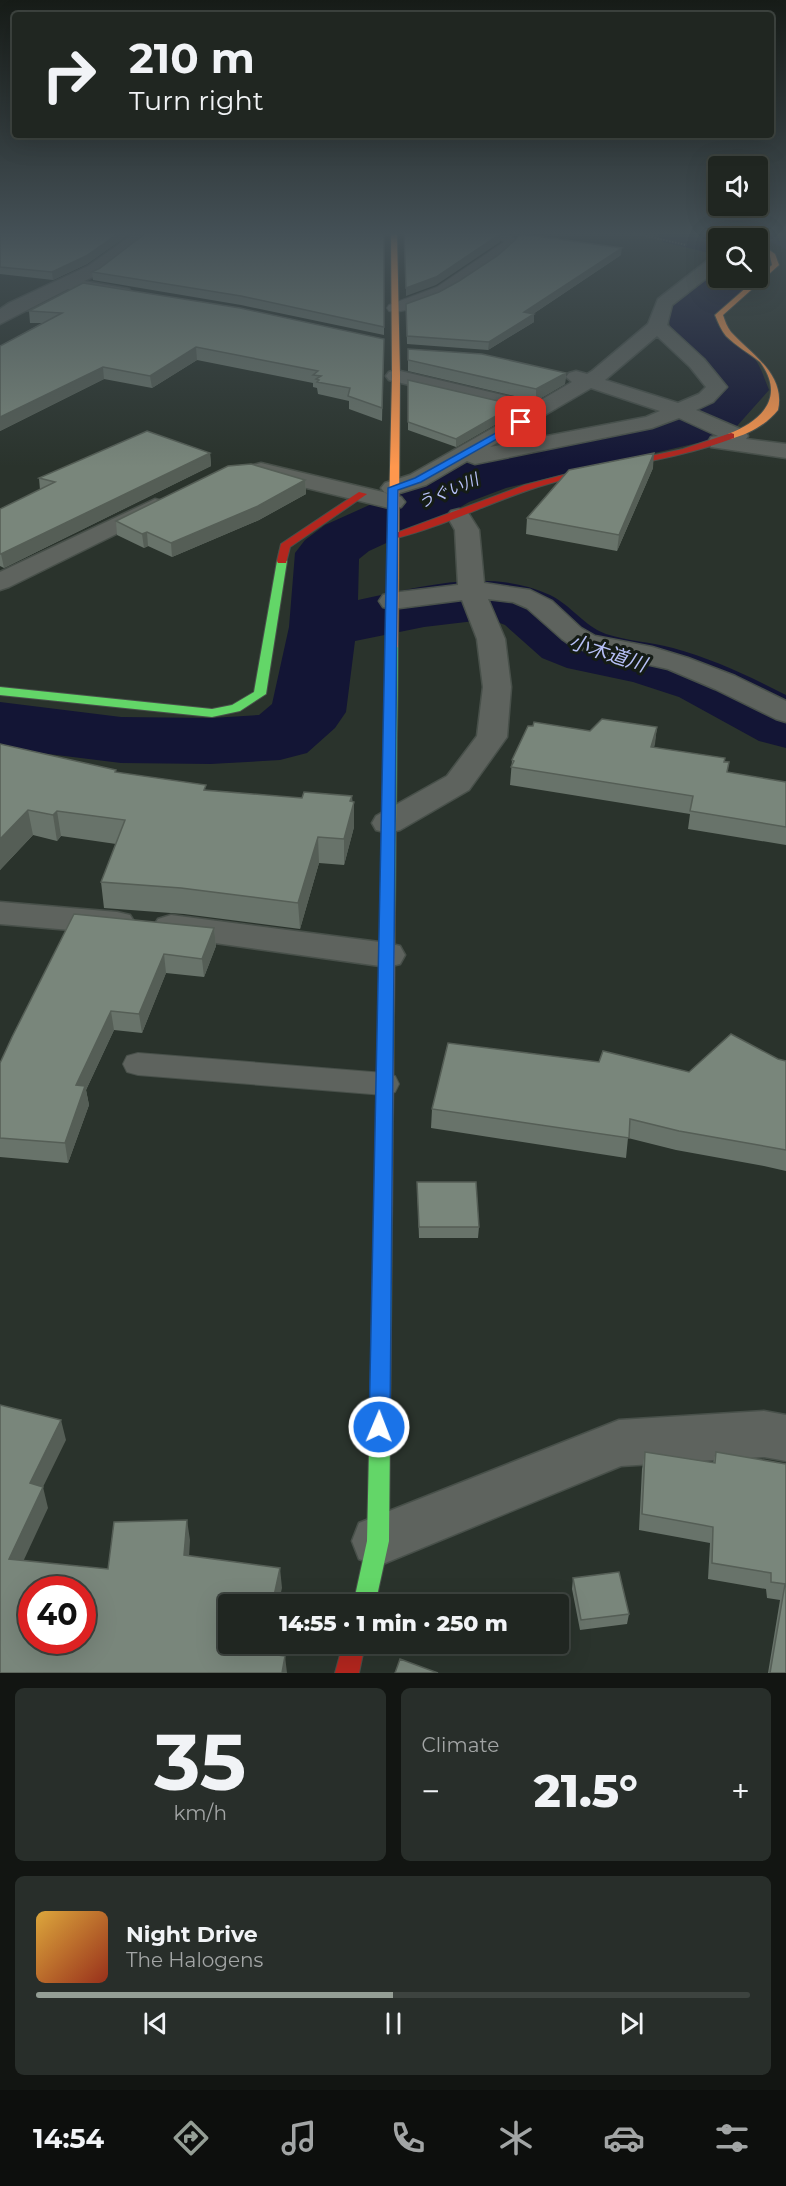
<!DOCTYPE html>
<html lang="en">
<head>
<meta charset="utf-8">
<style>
	:root { --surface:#202621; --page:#282e2a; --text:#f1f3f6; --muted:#a2a5a5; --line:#3d433f; --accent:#949e95 }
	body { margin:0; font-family:Montserrat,"Noto Sans JP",sans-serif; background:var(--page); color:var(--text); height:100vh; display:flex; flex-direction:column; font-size:22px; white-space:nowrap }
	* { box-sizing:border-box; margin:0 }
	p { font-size:20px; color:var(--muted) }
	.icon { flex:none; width:33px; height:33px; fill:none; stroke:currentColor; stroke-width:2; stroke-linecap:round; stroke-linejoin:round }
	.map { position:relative; height:1673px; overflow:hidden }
	.side { display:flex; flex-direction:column; gap:15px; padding:15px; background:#121512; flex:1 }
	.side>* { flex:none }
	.hud { position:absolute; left:12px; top:12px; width:762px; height:126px; border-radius:6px; box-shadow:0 6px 24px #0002,0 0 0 2px var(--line); background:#202621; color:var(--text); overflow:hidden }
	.fabs { position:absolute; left:708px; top:156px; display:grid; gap:12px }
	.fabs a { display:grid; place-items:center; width:60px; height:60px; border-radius:6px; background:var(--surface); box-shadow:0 6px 24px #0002,0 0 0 2px var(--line); font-size:30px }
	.speed { position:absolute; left:18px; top:1576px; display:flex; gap:12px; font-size:30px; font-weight:700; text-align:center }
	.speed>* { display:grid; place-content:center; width:78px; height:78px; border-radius:50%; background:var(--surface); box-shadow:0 6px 24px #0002,0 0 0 2px var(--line); line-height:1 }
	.speed .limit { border:9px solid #d22; background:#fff; color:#111 }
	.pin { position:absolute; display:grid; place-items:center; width:51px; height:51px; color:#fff; margin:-26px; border-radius:12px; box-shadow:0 3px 9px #0006 }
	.me { position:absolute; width:66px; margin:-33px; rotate:1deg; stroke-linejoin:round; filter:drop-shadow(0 0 4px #0008) }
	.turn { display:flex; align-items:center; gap:21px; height:126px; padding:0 18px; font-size:27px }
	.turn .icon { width:78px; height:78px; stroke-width:2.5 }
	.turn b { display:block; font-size:42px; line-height:51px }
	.big { font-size:45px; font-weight:800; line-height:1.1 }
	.side .card { flex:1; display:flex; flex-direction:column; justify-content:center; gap:9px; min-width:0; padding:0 21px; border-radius:9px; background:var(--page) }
	.side .dial { align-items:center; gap:0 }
	.dial b { font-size:78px; line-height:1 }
	.song { display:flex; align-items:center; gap:18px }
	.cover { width:72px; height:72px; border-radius:9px; background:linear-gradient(135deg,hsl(40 70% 55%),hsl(10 70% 35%)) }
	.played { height:6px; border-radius:3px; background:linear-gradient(90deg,var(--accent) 50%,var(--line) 50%) }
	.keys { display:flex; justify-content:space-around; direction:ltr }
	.heat { display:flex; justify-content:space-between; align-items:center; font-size:33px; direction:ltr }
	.side .tiles { flex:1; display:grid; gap:15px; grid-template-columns:1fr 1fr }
	.card:last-child { grid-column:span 2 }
	.trip { position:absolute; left:218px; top:1594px; width:351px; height:60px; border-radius:6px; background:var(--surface); box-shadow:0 6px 24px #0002,0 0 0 2px var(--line); font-weight:800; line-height:60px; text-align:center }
	.tab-bar { display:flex; height:96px; justify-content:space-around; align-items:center; background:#0d0f0d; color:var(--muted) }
	.tab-bar .icon { width:42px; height:42px }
	.tab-bar .current { color:var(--accent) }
	.tab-bar b { font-size:27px; color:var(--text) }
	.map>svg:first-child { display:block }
	.green { fill:#343955 }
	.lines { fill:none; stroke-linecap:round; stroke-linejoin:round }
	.river { fill:#131535; fill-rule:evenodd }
	.lane-casing { stroke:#48504a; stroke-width:2 }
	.street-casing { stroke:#48504a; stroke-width:3 }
	.fast-casing { stroke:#48504a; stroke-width:2 }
	.slow-casing { stroke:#48504a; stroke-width:2 }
	.jam-casing { stroke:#48504a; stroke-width:2 }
	.path { stroke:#5a615c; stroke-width:2; stroke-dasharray:1.5 1.5; stroke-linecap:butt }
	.lane { fill:#5e635e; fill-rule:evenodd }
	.street { fill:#5e635e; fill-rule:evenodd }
	.fast { fill:#63d668; fill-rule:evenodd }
	.slow { fill:#ff974d; fill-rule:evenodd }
	.jam { fill:#b3261e; fill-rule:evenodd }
	.wall { fill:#68736a }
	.shaded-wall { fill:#555e56 }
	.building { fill:#79867b; stroke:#555e56; stroke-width:1.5; fill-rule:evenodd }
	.route { fill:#1a73e8; stroke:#114b97; stroke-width:1.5 }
	.labels { text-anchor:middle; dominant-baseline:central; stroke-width:6; stroke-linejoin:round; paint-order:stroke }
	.far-water-label { font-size:16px; font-style:italic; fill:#b7c0f7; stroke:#151c16 }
	.water-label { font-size:20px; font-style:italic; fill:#b7c0f7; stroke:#151c16 }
</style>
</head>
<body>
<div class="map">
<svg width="786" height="1673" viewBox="0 0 786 1673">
	<rect width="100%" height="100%" fill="#2a332c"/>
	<!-- green -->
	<path class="green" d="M738 233H786V249L764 239Z"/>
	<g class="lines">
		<!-- river -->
		<path class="river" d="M657 233H726L733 234 736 238H718V255L663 242Z
			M718 268V278H755L749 287 714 315C721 339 736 339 752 356 761 365 764 378 769 390L737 426 714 439 506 488 469 502 447 515 369 551 359 559 358 600C421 587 489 567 550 595 571 605 584 626 606 634 627 641 651 642 673 648 713 659 749 676 786 695V748L759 741 679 697 633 682 567 668 542 658 505 625 495 621 483 620 424 627 355 641 346 712 335 728 307 753 280 760 211 764 121 763 0 748V702L121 717 211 718 259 715 272 704 289 627 295 553 305 540 325 525 405 489 427 476 466 463 677 415 699 404 716 387 712 373 679 344 672 334 667 311 674 301Z"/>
		<!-- lane casing -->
		<g class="lane-casing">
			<path id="lane" d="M490 233H505L519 241C501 262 417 318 389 311L387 308 389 305 437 287 504 242Z
				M138 1053 384 1073 395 1076 399 1084 395 1092 384 1095 138 1075 127 1072 123 1064 127 1056Z"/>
		</g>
		<!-- street casing -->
		<g class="street-casing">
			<path id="street" d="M134 233H152L100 274 84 281 129 289 132 293 129 297 123 298 68 289 0 324V309L9 303 88 266Z
				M746 233 754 238H732L734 235Z
				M718 256V269L672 305 667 325 704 359 727 387 713 402 696 410 745 431 748 436 746 439 786 444V458L711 447 708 442 711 437 718 436 679 418 652 428 475 464 467 461 426 485 393 495 401 497 405 502 401 507 393 509 253 475 250 470 253 465 261 463 391 494 385 493 381 488 385 483 410 475 521 412 389 380 386 376 389 372 396 370 536 403 572 382 566 377 569 373 576 371 587 374 592 371 648 324 658 299 712 257ZM657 336 690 367 706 387 699 394 678 403 605 380ZM591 388 660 411 646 417 490 447Z
				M155 499 163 501 167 506 163 511 9 587 0 590V572Z
				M459 509 467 511 479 530 484 583 530 590 552 601 581 628 595 636 652 647 688 658 735 676 786 701V722L776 719 715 689 668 669 575 648 562 639 527 608 513 602 488 599 505 639 511 687 507 737 469 790 400 830 388 833 376 830 372 823 376 816 447 776 477 736 483 687 477 639 462 600 392 609 383 607 379 601 383 595 392 593 458 585 455 530 447 516 451 511Z
				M0 902 117 912 130 915 135 923 130 931 117 934 0 924Z
				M171 915 387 943 400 946 405 955 400 964 387 967 158 935 153 927 158 919Z
				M764 1411 786 1415V1461L764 1457 621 1466 378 1566 359 1559 352 1541 359 1523 619 1420Z"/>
		</g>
		<!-- fast casing -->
		<g class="fast-casing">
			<path id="fast" d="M282 558 287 561 266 694 240 711 212 717 0 695V687L212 709 232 705 254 692 277 561Z
				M392 644 398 647 395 914 388 919 381 914 386 647Z
				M383 1220 389 1222 392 1227 389 1541 375 1605H353L367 1541 374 1227 377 1222Z"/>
		</g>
		<!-- slow casing -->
		<g class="slow-casing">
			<path id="slow" d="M391 233H397L400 376 398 647 392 650 386 647 392 376Z
				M758 242 775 254 779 265 723 315C725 321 727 327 731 332 750 353 786 374 778 410 767 424 749 434 731 439L728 438V434C762 421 786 397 760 362 749 353 736 346 726 336 721 330 718 322 715 315L772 265 770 256 758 247Z
				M388 909 395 914 392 1227 389 1232 383 1234 377 1232 374 1227 381 914Z"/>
		</g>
		<!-- jam casing -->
		<g class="jam-casing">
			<path id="jam" d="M731 433 734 434V438C674 461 610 466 548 484 495 499 447 526 393 539L388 536 525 485 571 473 683 449Z
				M359 492 367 494 290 547 286 563H278L277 561 281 544Z
				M343 1644H365L359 1673H335Z"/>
		</g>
		<!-- path -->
		<path class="path" d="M634 233 686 245"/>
		<!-- lane -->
		<use href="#lane" class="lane"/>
		<!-- street -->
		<use href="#street" class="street"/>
		<!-- fast -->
		<use href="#fast" class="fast"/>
		<!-- slow -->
		<use href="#slow" class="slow"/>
		<!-- jam -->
		<use href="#jam" class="jam"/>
	</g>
	<!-- wall -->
	<path class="wall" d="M0 233H131L87 264 53 280 0 274Z
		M384 233V335L241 305 93 280 92 272 100 268Z
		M621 255 533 314H534V322L488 350 407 344 406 304Z
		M83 283 384 339 382 421 349 409V401L318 394 317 388 313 387V383L197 360 152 388 104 379 0 431V346L42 323H30L29 311Z
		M408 349 566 373 565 384 536 401 408 371Z
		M408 380 515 405V413L456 447 408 430Z
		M210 453 211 466 4 568 0 566V509L40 490 39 478Z
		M653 468 617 551 526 534 527 518Z
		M305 480 306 494 259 520 172 557 148 546 144 548 117 535 116 521Z
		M657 727 654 747 729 762 727 772 786 782V845L688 829 690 814 510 785 512 760 590 731Z
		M0 744 116 770V772L207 790 302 798 352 796 354 827 344 865 319 863 300 929 184 914 104 908 101 882 116 844 61 836 57 841 33 835 0 870Z
		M214 928 216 946 204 977 166 973 142 1033 114 1030 86 1090 89 1105 68 1163 0 1157V1063L12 1037Z
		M778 1059 786 1061V1171L764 1166 676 1150 628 1138 626 1158 431 1128 432 1109 599 1062 689 1072Z
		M417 1182 479 1227 478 1238H419Z
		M645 1452 713 1463 716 1452 786 1464V1673H768L780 1600 767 1598 766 1589 708 1579 710 1543 639 1530 642 1469Z
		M573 1578 629 1614 627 1624 580 1630 572 1589Z"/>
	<!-- shaded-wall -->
	<path class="shaded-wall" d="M119 233H131L87 264 53 280 52 272Z
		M500 234V242L436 285 406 296V288Z
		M622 248 621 255 524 320V312Z
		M534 314V322L488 350 489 342Z
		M196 347 197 360 152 388 150 376Z
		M103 367 104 379 0 431V417Z
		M566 373 565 384 536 401V389Z
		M515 405V413L456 447V439Z
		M210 453 211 466 4 568 1 554Z
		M654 453 653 468 617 551 619 535Z
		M305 480 306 494 259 520 172 557 171 543Z
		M147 532 148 546 144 548 142 534Z
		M657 727 655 744 649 764 651 747Z
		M352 796V808L354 802V827L344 865V839L350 801Z
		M28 810 33 835 0 870V839Z
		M57 811 61 836 57 841 53 815Z
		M318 837 319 863 300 929 298 903Z
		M214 928 216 946 204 977 202 959Z
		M164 954 166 973 142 1033 139 1014Z
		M111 1011 114 1030 86 1090 89 1105 68 1163 65 1143 76 1085Z
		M61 1420 66 1440 43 1487 48 1508 15 1579 9 1559 30 1483Z
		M187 1520 190 1540 188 1575 184 1555Z
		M280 1568 282 1588 278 1605H272Z
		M265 1644H271L265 1672 263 1653Z
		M285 1656 287 1673H282Z"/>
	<!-- building -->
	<path class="building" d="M0 233H119L86 256 52 272 0 267Z
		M146 233H384V327L241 296 92 272 100 268Z
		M404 233H497L500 234 436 277 406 288Z
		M522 234 622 248 524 312 534 314 489 342 407 336 406 304 439 292 459 281 497 256Z
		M83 283 240 308 384 339 382 408 348 396 350 388 317 382 319 380 316 379 321 376 313 375 318 371 196 347 150 376 103 367 0 417V346L62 313 29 311Z
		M408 349 482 354 566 373 536 389 408 360Z
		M408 380 515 405 456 439 408 422Z
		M147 431 210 453 1 554H0V509L55 482 39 478Z
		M654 453 619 535 527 518 569 470Z
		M251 464 305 480 258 506 171 543 147 532 142 534 116 521 228 466Z
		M602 719 657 727 651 747 725 758 724 762H729L727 772 786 782V827L690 811 693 796 511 767 514 761 512 760 528 726H533L534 722 590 731Z
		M0 744 116 770 115 772 206 785 204 790 302 798 304 792 352 796 350 801 354 802 344 839 318 837 298 903 181 888 101 882 125 820 57 811 53 815 28 810 0 839Z
		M74 914 214 928 202 959 164 954 139 1014 111 1011 76 1085 85 1086 65 1143 0 1138V1063L12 1037Z
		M731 1034 778 1059 786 1061V1150L679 1131 630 1119 629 1138 432 1109 448 1043 599 1062 603 1051 689 1072Z
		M417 1182H476L479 1227H419Z
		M0 1405 61 1420 30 1483 43 1487 9 1559 108 1569 114 1522 187 1520 184 1555 280 1568 272 1605H228V1644H265L263 1653 285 1656 282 1673H0ZM32 1590H82V1641H32Z
		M645 1452 715 1463 716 1452 786 1464V1673H770L785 1584 771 1582V1573L712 1563 713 1527 642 1514Z
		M619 1572 629 1614 581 1620 573 1578Z
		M400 1659 438 1673H395Z"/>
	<!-- sky -->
	<linearGradient id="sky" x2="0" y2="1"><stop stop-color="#171c18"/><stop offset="0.5" stop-color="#445056"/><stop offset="1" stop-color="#445056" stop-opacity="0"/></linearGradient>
	<rect width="786" height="467" fill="url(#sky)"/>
	<!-- route -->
	<path class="route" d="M521 419 525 420V423L421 482 398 490 390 1427 387 1434 379 1436 372 1434 369 1427 388 488 415 478Z"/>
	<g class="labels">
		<!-- far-water labels -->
		<g class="far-water-label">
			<text transform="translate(448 491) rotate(-23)">うぐい川</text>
		</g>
		<!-- water labels -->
		<g class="water-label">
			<text transform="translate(608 653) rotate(18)">小木道川</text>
		</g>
	</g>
</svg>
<div class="fabs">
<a><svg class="icon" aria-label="sound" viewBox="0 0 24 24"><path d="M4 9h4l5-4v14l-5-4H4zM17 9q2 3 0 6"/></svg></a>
<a><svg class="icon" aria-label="search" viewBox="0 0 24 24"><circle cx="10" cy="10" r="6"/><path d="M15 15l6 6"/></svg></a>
</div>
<div class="speed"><div class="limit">40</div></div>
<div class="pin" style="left:521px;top:422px;background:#d93025"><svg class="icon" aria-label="arrive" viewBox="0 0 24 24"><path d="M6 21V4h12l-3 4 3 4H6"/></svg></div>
<svg class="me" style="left:379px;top:1427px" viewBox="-20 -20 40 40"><circle r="17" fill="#1a73e8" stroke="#fff" stroke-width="3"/><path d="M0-11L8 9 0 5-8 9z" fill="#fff"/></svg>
<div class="trip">14:55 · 1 min · 250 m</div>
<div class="hud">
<div class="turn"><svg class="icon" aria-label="right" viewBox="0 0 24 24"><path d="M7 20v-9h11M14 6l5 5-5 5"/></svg><div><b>210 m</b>Turn right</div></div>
</div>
</div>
<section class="side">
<div class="tiles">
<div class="card dial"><b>35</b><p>km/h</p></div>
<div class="card"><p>Climate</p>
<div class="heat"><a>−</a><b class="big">21.5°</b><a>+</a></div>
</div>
<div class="card">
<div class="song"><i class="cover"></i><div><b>Night Drive</b><p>The Halogens</p></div></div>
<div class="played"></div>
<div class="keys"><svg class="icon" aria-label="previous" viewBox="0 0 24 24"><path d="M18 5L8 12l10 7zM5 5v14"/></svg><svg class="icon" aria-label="pause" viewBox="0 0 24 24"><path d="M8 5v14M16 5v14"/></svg><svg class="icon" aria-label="next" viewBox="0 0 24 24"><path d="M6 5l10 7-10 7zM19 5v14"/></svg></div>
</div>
</div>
</section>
<nav class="tab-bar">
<b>14:54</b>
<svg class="icon current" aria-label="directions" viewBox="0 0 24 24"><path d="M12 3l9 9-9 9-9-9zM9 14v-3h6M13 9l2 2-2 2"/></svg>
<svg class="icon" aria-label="music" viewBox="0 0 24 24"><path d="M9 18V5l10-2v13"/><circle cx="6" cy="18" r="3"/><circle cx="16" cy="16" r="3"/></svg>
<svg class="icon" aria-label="phone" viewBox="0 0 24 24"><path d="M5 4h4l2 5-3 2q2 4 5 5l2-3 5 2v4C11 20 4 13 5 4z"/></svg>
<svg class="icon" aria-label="climate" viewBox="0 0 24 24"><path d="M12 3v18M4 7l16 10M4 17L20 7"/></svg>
<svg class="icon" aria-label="car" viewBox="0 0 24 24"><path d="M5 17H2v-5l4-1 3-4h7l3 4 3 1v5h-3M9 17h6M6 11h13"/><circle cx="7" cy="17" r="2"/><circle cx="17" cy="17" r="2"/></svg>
<svg class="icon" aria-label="filters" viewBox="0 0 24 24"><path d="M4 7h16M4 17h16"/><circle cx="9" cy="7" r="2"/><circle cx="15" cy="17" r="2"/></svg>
</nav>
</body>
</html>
